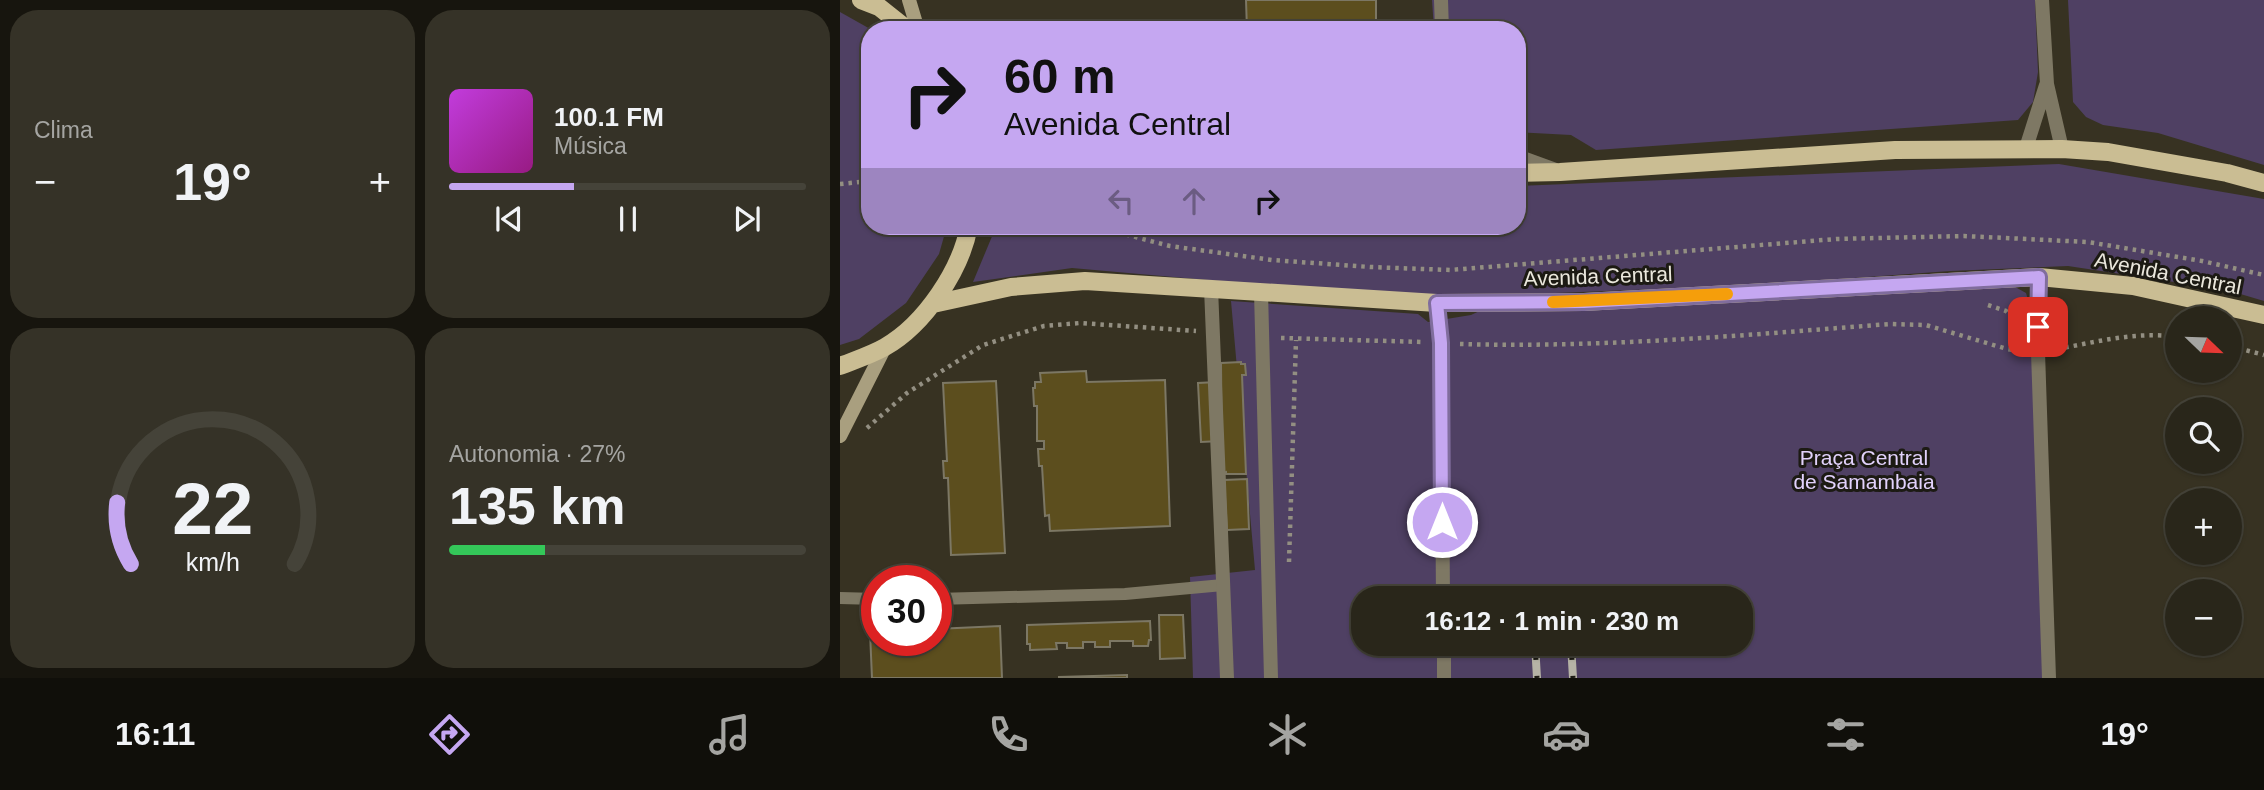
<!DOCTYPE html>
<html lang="pt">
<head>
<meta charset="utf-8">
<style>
	:root { --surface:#29261a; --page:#353227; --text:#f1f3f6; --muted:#a5a5a2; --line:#454339; --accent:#c5a7f1 }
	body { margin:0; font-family:Helvetica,sans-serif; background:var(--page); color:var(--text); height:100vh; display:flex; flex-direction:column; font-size:26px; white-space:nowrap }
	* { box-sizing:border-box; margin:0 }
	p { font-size:23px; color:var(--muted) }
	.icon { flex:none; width:38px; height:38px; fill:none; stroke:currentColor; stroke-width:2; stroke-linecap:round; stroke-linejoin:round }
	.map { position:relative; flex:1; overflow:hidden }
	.sheet { display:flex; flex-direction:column; gap:10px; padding:10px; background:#17150e; width:840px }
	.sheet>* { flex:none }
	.guide { position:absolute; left:21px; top:21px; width:665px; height:214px; border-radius:28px; box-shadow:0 2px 5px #0004,0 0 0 2px var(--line); background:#c5a7f1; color:#111; overflow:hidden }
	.needle { width:46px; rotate:113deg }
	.buttons { position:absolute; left:1325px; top:306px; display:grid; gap:14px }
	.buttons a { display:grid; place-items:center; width:77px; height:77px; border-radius:50%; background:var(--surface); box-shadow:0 2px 5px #0004,0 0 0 2px var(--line); font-size:35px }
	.speed { position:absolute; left:21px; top:565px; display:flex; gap:14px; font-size:35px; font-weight:700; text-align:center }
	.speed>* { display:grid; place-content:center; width:91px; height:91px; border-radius:50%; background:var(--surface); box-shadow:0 2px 5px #0004,0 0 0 2px var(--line); line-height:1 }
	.speed .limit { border:10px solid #d22; background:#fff; color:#111 }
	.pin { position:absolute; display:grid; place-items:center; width:60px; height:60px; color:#fff; margin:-30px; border-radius:14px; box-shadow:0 4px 10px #0006 }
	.me { position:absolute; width:77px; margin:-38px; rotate:0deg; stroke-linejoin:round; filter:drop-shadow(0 0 5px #0008) }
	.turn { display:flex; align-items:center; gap:24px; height:147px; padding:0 28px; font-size:32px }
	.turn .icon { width:91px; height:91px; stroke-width:2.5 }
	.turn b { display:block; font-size:49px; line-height:60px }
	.lanes { display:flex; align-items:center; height:66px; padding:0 28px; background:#0003; justify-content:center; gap:35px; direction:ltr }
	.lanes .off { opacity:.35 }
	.big { font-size:52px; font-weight:700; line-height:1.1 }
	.sheet .tile { flex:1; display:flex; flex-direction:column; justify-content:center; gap:10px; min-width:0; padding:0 24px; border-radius:28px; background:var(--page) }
	.sheet .dial { align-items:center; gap:0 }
	.dial svg { height:182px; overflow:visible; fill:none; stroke:var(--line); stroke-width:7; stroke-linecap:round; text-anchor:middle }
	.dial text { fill:var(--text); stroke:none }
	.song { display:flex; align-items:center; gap:21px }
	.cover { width:84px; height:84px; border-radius:10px; background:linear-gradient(135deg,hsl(290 70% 55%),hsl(310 70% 35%)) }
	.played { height:7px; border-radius:4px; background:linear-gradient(90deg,var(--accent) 35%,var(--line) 35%) }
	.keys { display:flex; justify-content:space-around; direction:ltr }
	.heat { display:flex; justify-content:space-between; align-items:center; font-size:38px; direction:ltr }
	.charge { height:10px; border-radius:5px; background:linear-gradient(90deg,#34c759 27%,var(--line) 0) }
	.sheet .tiles { flex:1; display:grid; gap:10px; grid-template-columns:repeat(2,1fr) }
	.trip { position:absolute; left:511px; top:586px; width:402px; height:70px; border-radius:28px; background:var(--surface); box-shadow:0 2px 5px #0004,0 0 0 2px var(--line); font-weight:700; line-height:70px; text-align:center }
	.dock { display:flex; height:112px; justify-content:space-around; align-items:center; background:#100f0a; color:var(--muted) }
	.dock .icon { width:49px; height:49px }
	.dock .active { color:var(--accent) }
	.dock b { font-size:32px; color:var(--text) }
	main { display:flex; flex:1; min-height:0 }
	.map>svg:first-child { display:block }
	.green { fill:#4f4063; fill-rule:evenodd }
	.building { fill:#5c4e1e; stroke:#7c7764; stroke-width:2 }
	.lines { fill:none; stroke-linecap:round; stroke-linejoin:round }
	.path { stroke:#938f82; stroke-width:4.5; stroke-dasharray:3.5 5; stroke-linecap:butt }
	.service { stroke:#7e7864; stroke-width:12 }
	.minor { stroke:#7e7864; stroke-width:14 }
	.tertiary { stroke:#7e7864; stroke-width:14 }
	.secondary { stroke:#a99f7f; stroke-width:14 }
	.primary { stroke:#cabd93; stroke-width:18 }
	.rail-casing { stroke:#b6b3a6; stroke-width:8 }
	.rail { stroke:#1c1a13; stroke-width:5; stroke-dasharray:16; stroke-linecap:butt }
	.route-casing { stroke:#806d9d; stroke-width:18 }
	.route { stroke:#c5a7f1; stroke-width:12 }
	.slow { stroke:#f59e0b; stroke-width:12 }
	.labels { text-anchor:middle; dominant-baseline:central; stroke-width:6; stroke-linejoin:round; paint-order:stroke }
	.street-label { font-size:21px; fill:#eae7dc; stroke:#1c1a13 }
	.park-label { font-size:21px; fill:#e2d2fc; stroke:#1c1a13 }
</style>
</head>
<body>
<main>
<section class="sheet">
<div class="tiles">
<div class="tile"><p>Clima</p>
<div class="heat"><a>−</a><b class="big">19°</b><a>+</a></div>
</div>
<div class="tile">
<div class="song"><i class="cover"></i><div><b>100.1 FM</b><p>Música</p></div></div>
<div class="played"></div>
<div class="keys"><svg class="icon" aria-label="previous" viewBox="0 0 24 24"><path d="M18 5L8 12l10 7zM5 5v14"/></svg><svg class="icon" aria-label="pause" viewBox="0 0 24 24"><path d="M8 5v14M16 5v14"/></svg><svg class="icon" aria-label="next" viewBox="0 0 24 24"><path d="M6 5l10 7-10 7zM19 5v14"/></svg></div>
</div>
<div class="tile dial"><svg viewBox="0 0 100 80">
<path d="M14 69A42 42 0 1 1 86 69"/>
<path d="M14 69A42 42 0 0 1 8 42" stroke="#c5a7f1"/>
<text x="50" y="56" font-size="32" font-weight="700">22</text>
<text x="50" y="72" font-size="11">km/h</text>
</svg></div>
<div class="tile"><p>Autonomia · 27%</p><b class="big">135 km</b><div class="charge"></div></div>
</div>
</section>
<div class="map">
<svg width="1424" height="678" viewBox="0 0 1424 678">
	<rect width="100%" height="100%" fill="#373222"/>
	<!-- green -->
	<path class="green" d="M592 0H1195L1198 72 1193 102 1178 120 756 150 731 135 677 132V30H594Z
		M1228 0H1424V165L1318 133 1263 125 1246 117 1233 102Z
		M0 12 32 30H30V226H107L99 254 66 303 19 339 0 345Z
		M1219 164 1424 199V301L1387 290 1228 266 1110 271 919 285 618 297 467 289 232 268 133 282 153 234 154 226H677V186Z
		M1168 283 1186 293 1195 324 1211 678H353L350 577 415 570 391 301 578 314 588 322 631 315 646 308ZM523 598H901V644H523Z"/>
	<!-- building -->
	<path class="building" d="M406 0H536V22L530 30H407Z
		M401 362V364H405L406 375H402L406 474H386V472L382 473 381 363Z
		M246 371 247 382 325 380 330 526 210 531 209 515 205 516 202 466H199L198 449H204V441H197V406H194L193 388H195V382H201L200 373Z
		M156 381 165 553 111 555 108 478H104L103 461H107L103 383Z
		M377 382 380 441 361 442 358 383Z
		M407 479 409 529 387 530 384 480Z
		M319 615H343L345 658 320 659Z
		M310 621 311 640H309L308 646H293V641H270V647H255V642H243V648H227V643H216L217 649 190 650V644H187V625Z
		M160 626 162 678H32L30 632H37V640H96V629Z
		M287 675V678H219V677Z"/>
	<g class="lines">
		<!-- path -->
		<path class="path" d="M0 184 30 181
			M253 226 330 246 432 260 530 267 610 270 996 239 1124 236 1248 242 1362 261 1424 275
			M1148 305 1166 311 1179 325
			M441 338 583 342
			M620 344C763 348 906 335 1050 324L1086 325 1167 349 1180 351
			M1390 346 1424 355
			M1217 349C1256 342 1297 331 1337 337
			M27 428 67 393 143 345 204 326 240 323 356 331
			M449 562 456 340"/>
		<!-- service -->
		<path class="service" d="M0 598 37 599
			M96 599 285 594 383 585"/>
		<!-- minor -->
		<path class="minor" d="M601 0 602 30
			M677 156 716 170
			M371 288 387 678
			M421 292 431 678
			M597 303 601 343 603 598
			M604 644V678"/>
		<!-- tertiary -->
		<path class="tertiary" d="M1202 0 1207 84 1222 149
			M1186 148 1206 85
			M1199 277 1198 352 1209 678"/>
		<!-- secondary -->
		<path class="secondary" d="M69 0 78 30
			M0 436 45 347"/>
		<!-- primary -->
		<path class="primary" d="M21 0 39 7 68 30
			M677 173 720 172 1055 150 1222 149 1268 152 1387 173 1424 183
			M93 304 171 287 245 281 597 303 744 302 1199 277 1293 286 1424 315
			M0 366C15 360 31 355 45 347 85 324 121 270 129 226"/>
		<!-- rail casing -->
		<g class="rail-casing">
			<path id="rail" d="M695 644 697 678
				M731 644 733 678"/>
		</g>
		<!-- rail -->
		<use href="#rail" class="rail"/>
	</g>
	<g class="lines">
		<!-- route casing -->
		<g class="route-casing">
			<path id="route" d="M602 522 601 343 597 303 744 302 1199 277 1198 327"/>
		</g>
		<!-- route -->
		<use href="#route" class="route"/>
		<!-- slow -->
		<path class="slow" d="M713 302 887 294"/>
	</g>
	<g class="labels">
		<!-- street labels -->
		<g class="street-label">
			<text transform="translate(1328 273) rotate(11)">Avenida Central</text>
			<text transform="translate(758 276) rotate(-2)">Avenida Central</text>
		</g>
		<!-- park labels -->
		<g class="park-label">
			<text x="1024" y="457">Praça Central<tspan x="1024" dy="24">de Samambaia</tspan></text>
		</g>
	</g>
</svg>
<div class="buttons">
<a><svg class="needle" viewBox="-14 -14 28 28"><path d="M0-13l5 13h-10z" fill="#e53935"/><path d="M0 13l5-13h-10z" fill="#a5a5a2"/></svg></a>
<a><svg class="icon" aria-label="search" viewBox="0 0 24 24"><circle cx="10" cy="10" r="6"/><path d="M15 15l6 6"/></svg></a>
<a>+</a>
<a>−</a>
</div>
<div class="speed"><div class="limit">30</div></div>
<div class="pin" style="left:1198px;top:327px;background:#d93025"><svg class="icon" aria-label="arrive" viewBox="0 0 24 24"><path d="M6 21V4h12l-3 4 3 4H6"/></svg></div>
<svg class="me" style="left:602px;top:522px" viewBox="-20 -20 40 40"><circle r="17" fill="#c5a7f1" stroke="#fff" stroke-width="3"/><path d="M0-11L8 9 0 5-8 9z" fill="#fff"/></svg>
<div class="trip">16:12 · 1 min · 230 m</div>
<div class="guide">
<div class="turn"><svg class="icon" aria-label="right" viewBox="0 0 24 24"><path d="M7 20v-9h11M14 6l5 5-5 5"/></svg><div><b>60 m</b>Avenida Central</div></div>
<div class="lanes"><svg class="icon off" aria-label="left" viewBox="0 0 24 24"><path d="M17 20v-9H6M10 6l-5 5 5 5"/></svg><svg class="icon off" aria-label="ahead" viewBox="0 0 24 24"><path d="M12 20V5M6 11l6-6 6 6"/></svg><svg class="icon" aria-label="right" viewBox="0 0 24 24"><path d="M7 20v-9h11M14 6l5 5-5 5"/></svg></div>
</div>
</div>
</main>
<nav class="dock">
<b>16:11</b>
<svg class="icon active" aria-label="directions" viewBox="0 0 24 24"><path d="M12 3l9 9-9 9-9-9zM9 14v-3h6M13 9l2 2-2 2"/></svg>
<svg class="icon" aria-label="music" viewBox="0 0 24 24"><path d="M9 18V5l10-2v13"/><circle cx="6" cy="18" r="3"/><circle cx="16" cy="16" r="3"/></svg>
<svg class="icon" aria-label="phone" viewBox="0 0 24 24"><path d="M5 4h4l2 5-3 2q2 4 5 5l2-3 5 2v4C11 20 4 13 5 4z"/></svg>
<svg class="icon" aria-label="climate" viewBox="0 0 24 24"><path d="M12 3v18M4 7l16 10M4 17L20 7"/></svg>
<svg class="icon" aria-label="car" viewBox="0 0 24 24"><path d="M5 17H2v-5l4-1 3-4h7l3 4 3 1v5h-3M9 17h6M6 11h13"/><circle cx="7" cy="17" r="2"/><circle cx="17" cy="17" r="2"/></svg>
<svg class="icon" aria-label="filters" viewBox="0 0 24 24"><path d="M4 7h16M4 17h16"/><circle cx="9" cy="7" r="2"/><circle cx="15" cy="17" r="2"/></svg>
<b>19°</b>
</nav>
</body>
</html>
